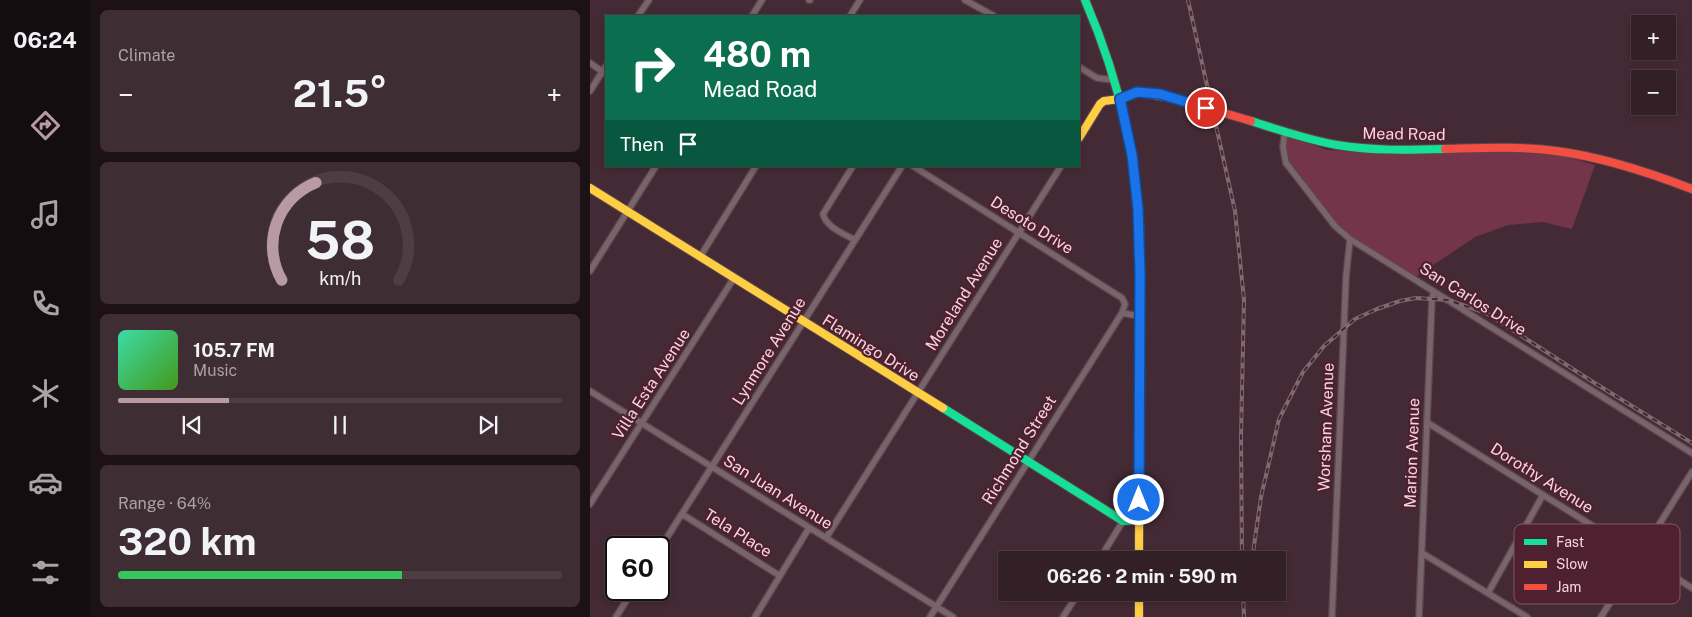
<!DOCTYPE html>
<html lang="en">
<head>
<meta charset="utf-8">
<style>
	:root { --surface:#332027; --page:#3e2d33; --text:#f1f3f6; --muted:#a9a3a7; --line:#4e3e44; --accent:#b89aa2 }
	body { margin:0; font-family:"Public Sans",sans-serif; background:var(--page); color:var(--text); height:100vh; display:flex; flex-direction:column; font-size:19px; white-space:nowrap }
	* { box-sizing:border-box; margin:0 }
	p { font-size:16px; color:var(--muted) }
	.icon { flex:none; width:28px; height:28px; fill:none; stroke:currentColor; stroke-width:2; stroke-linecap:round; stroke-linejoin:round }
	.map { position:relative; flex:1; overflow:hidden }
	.drawer { display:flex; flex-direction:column; gap:10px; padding:10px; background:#1c1215; width:500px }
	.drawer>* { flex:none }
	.guide { position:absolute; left:15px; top:15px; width:475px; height:152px; border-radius:0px; box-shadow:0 2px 8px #0003,0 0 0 1px var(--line); background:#0b6e4f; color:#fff; overflow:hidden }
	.fabs { position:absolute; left:1041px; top:15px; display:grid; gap:10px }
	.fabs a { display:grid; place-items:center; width:45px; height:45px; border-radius:0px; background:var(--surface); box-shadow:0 2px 8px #0003,0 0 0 1px var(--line); font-size:25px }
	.speed { position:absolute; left:15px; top:536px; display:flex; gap:10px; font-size:25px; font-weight:700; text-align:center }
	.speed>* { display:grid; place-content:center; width:65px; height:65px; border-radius:50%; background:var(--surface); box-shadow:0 2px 8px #0003,0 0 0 1px var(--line); line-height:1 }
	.speed .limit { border:2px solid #111; border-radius:8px; background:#fff; color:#111 }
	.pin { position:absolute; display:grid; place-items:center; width:42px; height:42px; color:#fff; margin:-21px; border:2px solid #fff; border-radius:50%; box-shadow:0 1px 5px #0007 }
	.me { position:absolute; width:55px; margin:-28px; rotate:0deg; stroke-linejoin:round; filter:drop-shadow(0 0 4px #0008) }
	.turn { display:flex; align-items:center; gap:18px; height:105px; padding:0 15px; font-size:22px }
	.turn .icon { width:65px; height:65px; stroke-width:2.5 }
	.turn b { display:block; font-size:35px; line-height:42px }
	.then { display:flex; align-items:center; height:48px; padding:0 15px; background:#0003; gap:10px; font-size:19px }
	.big { font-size:38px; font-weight:700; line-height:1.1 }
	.drawer .tile { flex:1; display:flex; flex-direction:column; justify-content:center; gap:8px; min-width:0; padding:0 18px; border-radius:8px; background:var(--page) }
	.drawer .dial { align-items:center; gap:0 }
	.dial svg { height:130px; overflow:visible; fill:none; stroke:var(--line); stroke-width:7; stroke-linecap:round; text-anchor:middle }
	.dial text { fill:var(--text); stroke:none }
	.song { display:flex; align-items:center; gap:15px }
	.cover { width:60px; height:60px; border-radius:8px; background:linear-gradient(135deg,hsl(160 70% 55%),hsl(100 70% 35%)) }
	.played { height:5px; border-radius:2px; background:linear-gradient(90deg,var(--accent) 25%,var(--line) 25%) }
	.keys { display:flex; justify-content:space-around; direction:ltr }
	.heat { display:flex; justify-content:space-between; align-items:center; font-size:28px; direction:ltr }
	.charge { height:8px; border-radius:4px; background:linear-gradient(90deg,#34c759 64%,var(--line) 0) }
	.trip { position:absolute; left:408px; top:551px; width:288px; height:50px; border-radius:0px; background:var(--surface); box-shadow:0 2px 8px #0003,0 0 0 1px var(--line); font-weight:700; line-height:50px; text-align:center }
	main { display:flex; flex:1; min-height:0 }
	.tabs { display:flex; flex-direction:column; width:90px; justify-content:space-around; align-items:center; background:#140d10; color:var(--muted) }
	.tabs .icon { width:35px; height:35px }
	.tabs .active { color:var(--accent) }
	.tabs b { font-size:22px; color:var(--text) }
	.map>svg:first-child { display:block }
	.green { fill:#74354a }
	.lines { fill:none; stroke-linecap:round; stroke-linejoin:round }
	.street-casing { stroke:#5d464e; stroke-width:8 }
	.fast-casing { stroke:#5d464e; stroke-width:10 }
	.slow-casing { stroke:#5d464e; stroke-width:10 }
	.jam-casing { stroke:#5d464e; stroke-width:10 }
	.street { stroke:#78646a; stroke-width:5.5 }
	.fast { stroke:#16e098; stroke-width:8 }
	.slow { stroke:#ffcf43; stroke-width:8 }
	.jam { stroke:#f24e42; stroke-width:8 }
	.rail-casing { stroke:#7c6a70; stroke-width:4 }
	.rail { stroke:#4f2030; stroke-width:2; stroke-dasharray:5.5; stroke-linecap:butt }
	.jam-bridge-casing { stroke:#5d464e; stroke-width:10; stroke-linecap:butt }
	.jam-bridge { stroke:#f24e42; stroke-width:8 }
	.route-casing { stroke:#114b97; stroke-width:12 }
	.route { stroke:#1a73e8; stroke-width:9 }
	.labels { text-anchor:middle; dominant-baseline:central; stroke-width:4.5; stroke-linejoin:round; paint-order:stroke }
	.street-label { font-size:16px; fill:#f6d6de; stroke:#4f2030 }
	.key { fill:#4f2030; stroke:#815764; stroke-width:1 }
	.key-label { font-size:14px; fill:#f6d6de }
</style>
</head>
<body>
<main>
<nav class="tabs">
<b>06:24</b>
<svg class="icon active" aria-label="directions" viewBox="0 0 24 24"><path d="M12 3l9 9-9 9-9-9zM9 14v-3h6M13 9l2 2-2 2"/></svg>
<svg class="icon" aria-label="music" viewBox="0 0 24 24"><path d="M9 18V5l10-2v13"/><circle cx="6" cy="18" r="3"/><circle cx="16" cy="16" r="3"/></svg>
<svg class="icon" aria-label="phone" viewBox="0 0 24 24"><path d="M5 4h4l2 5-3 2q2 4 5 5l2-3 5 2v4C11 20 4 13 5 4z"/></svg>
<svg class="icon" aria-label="climate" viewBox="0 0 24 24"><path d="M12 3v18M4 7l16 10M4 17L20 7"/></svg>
<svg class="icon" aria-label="car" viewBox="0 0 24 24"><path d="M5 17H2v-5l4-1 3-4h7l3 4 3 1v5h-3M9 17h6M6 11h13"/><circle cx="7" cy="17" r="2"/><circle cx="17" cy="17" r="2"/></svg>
<svg class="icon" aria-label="filters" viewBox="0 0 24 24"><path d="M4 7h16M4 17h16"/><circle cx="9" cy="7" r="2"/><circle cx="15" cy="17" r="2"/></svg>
</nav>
<section class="drawer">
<div class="tile"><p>Climate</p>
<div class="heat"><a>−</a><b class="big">21.5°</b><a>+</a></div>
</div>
<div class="tile dial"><svg viewBox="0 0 100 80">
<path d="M14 69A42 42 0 1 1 86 69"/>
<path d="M14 69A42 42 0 0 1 35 9" stroke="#b89aa2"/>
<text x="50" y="56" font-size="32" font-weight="700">58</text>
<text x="50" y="72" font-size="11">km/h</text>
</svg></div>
<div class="tile">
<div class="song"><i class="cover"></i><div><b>105.7 FM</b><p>Music</p></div></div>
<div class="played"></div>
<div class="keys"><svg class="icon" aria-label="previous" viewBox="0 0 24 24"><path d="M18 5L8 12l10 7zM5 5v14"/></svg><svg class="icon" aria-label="pause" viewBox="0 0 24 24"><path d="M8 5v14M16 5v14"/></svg><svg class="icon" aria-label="next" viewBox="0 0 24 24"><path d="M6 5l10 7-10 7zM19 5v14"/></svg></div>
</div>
<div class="tile"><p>Range · 64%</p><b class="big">320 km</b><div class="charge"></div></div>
</section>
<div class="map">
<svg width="1102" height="617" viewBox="0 0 1102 617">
	<rect width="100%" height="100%" fill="#442a34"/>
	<!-- green -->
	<path class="green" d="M694 134 737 150 784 152 917 151 973 156 1005 165 982 229 953 222 918 225 885 237 824 278 759 237 745 224 699 167 693 149Z"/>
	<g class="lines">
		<!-- street casing -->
		<g class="street-casing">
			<path id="street" d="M219 0H220
				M375 0 404 16
				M48 16 59 0
				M162 16 172 0
				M260 16 270 0
				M0 63 16 74
				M489 67 507 78 524 80
				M0 91 16 66
				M695 131 693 147 696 163 745 226 760 239 1102 453
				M263 166 233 214C236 227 254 234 265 240
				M323 166 532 298 535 304 532 313 340 617
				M110 257 166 166
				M0 271 66 166
				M532 313 549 316
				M0 391 363 617
				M838 423 1102 588
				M0 504 144 278
				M92 514 190 576
				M236 538 471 166
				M69 550 312 166
				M832 553 937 617
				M509 560 533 521
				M898 593 953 495
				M26 617 43 590
				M165 617 219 528
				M473 617 489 592
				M742 617 756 277 760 239
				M829 617 842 298 844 292
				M1011 617 1102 472"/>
		</g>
		<!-- fast casing -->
		<g class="fast-casing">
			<path id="fast" d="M495 0C529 79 549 163 550 249
				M661 121C689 130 718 140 747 145 782 151 819 150 855 149
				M353 408 533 521 549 520"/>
		</g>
		<!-- slow casing -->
		<g class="slow-casing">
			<path id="slow" d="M489 138 510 104 514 101 530 99 547 92 587 99
				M0 188 353 408
				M549 560 550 249
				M549 592V617"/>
		</g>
		<!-- jam casing -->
		<g class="jam-casing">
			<path id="jam" d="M855 149C892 148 929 146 966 151 1013 157 1058 172 1102 189"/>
		</g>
		<!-- street -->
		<use href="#street" class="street"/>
		<!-- fast -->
		<use href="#fast" class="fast"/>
		<!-- slow -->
		<use href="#slow" class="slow"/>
		<!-- jam -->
		<use href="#jam" class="jam"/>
		<!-- rail casing -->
		<g class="rail-casing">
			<path id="rail" d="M598 0 645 211 654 300 651 437 652 560
				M662 560 671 497 689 419 713 372 734 346 765 319 787 309 810 301 826 298 858 300 896 313 1003 382 1102 443
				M653 592 654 617"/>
		</g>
		<!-- rail -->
		<use href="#rail" class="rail"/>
		<!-- jam-bridge casing -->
		<g class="jam-bridge-casing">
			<path id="jam-bridge" d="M587 99 661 121"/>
		</g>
		<!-- jam-bridge -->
		<use href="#jam-bridge" class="jam-bridge"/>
	</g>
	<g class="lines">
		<!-- route casing -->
		<g class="route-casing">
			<path id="route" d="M549 500 550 274 548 209 542 155 530 99 547 92 570 94 616 108"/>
		</g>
		<!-- route -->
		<use href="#route" class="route"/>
	</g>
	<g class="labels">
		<!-- street labels -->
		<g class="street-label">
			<text transform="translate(814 134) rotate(1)">Mead Road</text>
			<text transform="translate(442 225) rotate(32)">Desoto Drive</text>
			<text transform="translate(374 294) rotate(-58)">Moreland Avenue</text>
			<text transform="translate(883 299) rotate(32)">San Carlos Drive</text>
			<text transform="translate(281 348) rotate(32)">Flamingo Drive</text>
			<text transform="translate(179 351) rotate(-58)">Lynmore Avenue</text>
			<text transform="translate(61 384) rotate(-57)">Villa Esta Avenue</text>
			<text transform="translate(736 427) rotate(-88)">Worsham Avenue</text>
			<text transform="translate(429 450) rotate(-58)">Richmond Street</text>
			<text transform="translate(822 453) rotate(-88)">Marion Avenue</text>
			<text transform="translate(952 478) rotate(32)">Dorothy Avenue</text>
			<text transform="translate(188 492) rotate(32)">San Juan Avenue</text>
			<text transform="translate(148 533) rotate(32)">Tela Place</text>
		</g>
	</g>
	<!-- legend -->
	<rect x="924" y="524" width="166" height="80" rx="8" class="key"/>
	<rect x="934" y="539" width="23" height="6" fill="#16e098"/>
	<rect x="934" y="561" width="23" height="7" fill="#ffcf43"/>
	<rect x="934" y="584" width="23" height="6" fill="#f24e42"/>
	<g class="key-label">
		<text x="966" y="547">Fast</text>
		<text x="966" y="569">Slow</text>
		<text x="966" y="592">Jam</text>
	</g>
</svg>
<div class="fabs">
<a>+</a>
<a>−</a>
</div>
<div class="speed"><div class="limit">60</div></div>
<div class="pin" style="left:616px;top:108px;background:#d93025"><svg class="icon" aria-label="arrive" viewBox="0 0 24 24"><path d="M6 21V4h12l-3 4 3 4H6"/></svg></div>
<svg class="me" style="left:549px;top:500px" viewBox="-20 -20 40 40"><circle r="17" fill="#1a73e8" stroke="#fff" stroke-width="3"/><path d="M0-11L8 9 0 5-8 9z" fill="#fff"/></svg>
<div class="trip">06:26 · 2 min · 590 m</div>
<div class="guide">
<div class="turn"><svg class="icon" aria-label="right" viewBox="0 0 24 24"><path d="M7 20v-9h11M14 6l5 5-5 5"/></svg><div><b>480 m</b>Mead Road</div></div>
<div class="then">Then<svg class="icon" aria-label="arrive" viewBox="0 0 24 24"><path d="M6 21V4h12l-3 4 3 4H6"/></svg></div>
</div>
</div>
</main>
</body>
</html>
